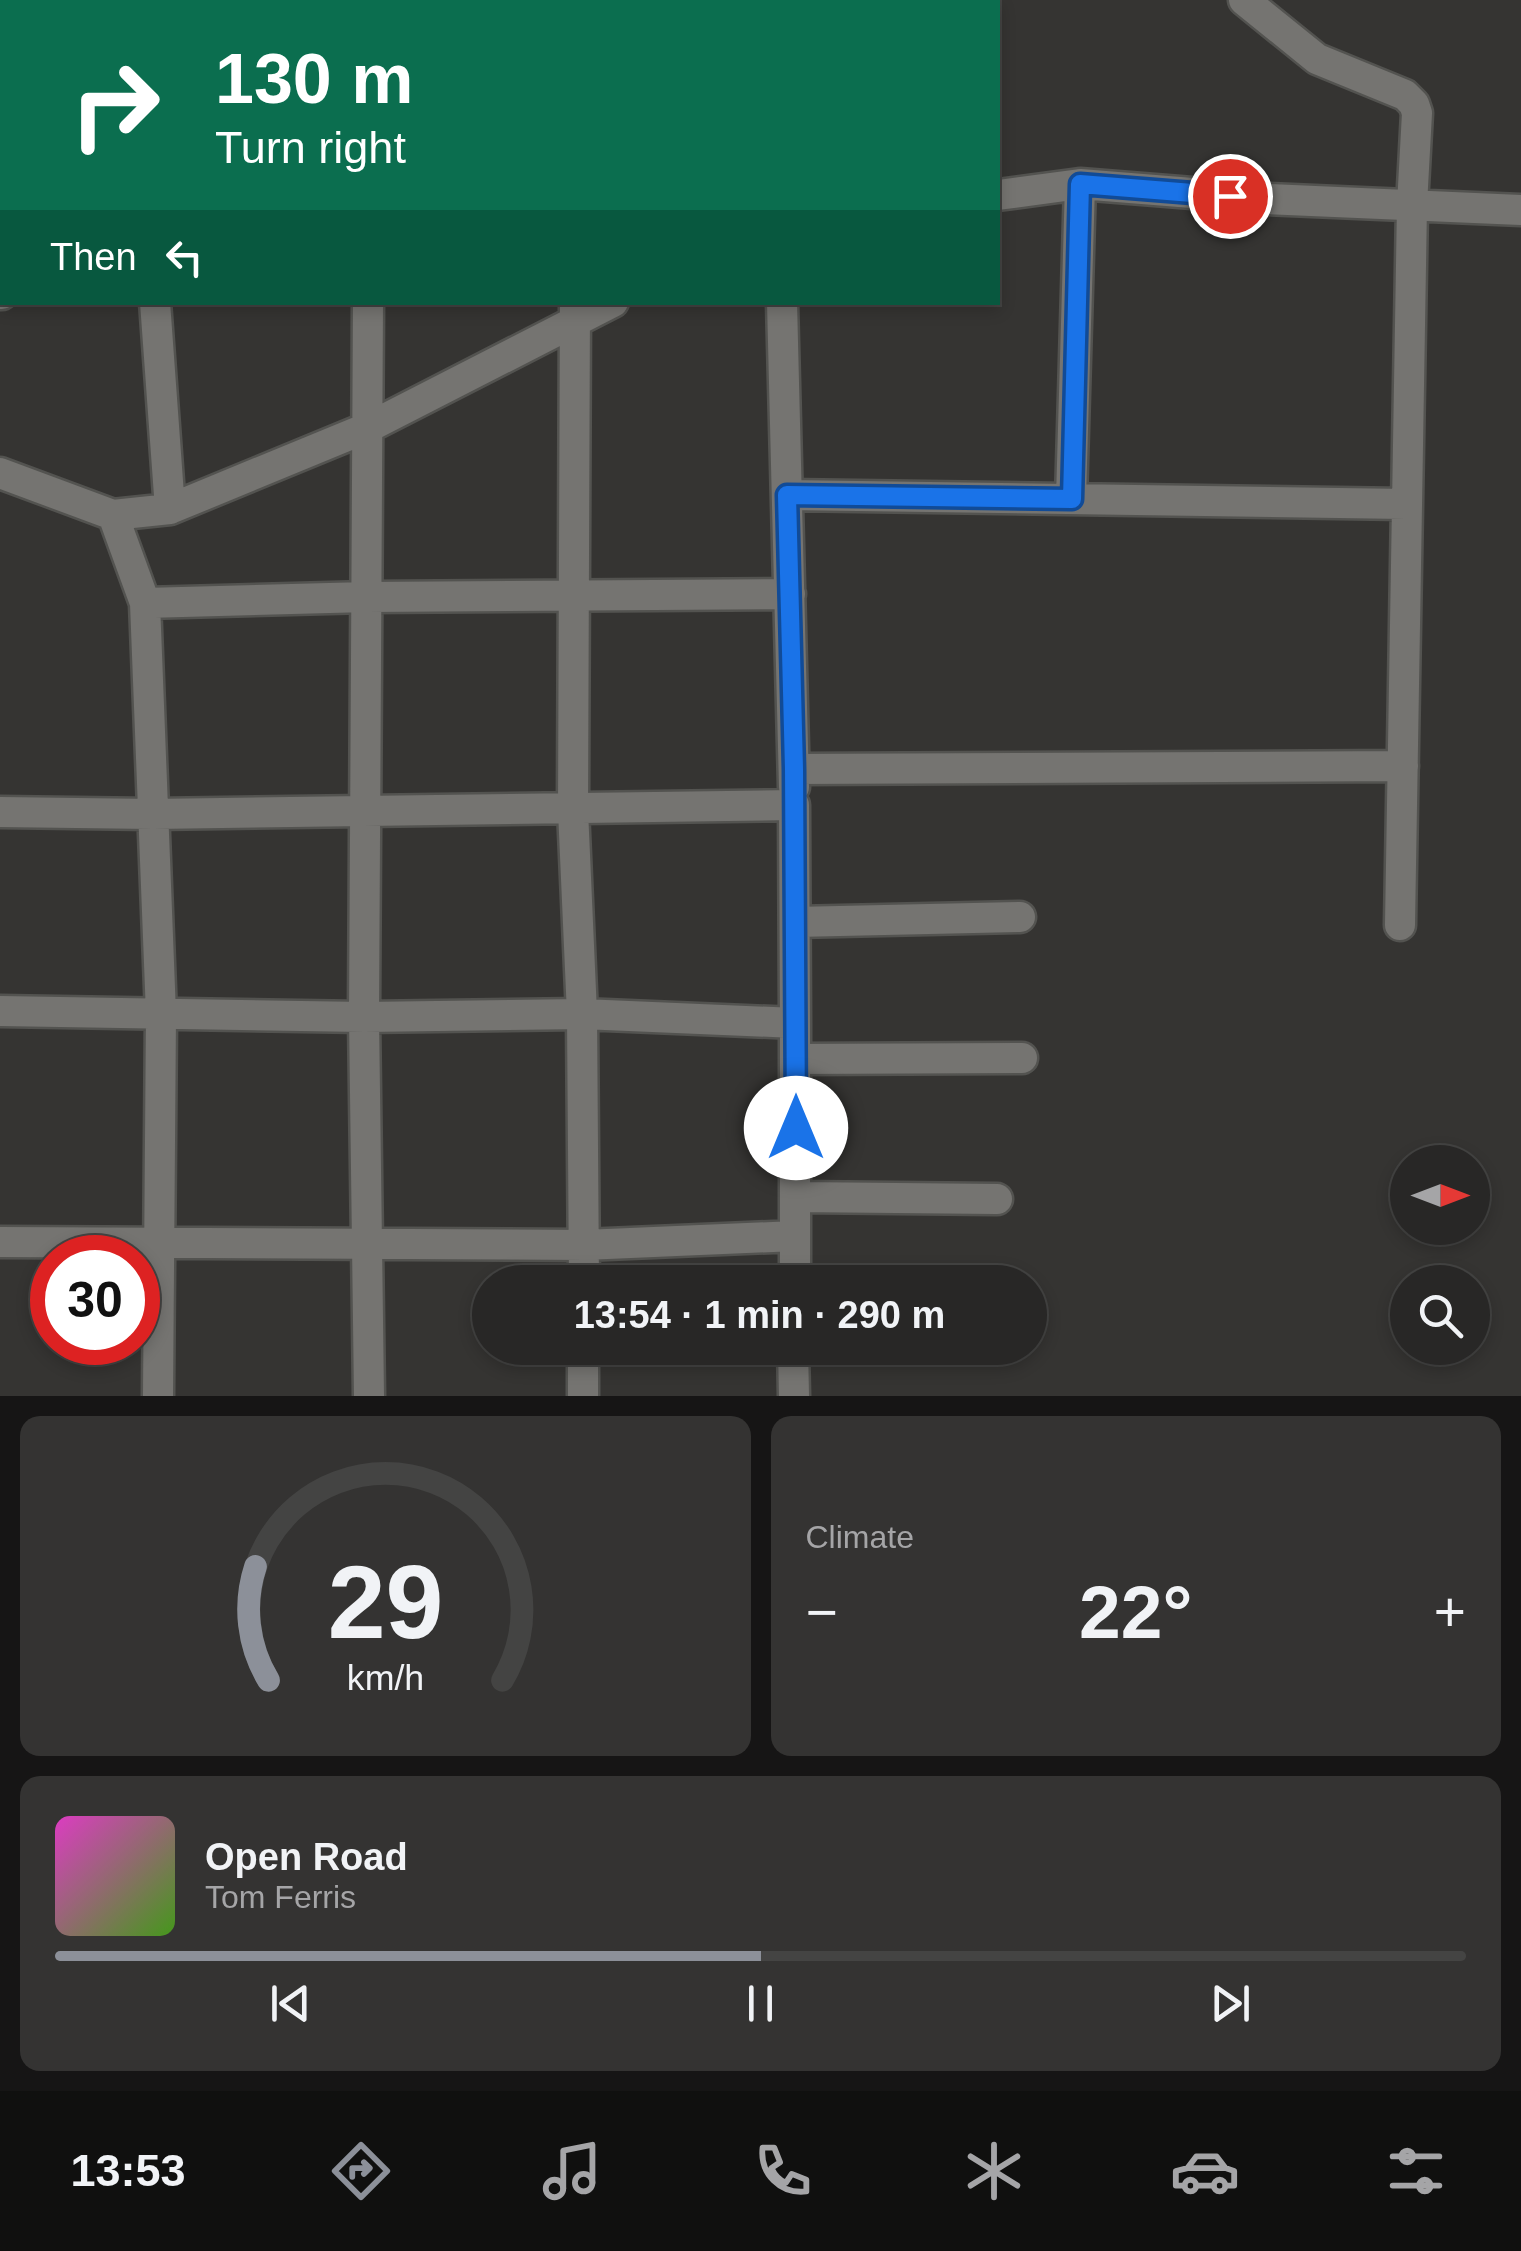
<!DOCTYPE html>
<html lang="en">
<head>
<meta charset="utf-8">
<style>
	:root { --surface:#282726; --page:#343332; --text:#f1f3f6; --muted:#a5a5a7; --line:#444443; --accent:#8c9099 }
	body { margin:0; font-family:Helvetica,sans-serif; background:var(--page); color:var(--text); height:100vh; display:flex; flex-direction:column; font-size:38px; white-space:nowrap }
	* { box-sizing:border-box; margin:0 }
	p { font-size:32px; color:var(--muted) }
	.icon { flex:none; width:55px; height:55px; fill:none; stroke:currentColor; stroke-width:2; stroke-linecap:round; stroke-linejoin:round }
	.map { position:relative; height:1396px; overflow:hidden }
	.side { display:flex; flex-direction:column; gap:20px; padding:20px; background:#161515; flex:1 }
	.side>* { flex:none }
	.banner { position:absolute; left:0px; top:0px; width:1000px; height:305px; box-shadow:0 5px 15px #0003,0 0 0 2px var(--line); background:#0b6e4f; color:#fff; overflow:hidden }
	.needle { width:65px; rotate:90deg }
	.controls { position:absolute; left:1390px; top:1145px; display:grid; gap:20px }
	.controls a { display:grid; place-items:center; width:100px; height:100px; border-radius:50%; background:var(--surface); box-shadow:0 5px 15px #0003,0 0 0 2px var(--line); font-size:50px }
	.speed { position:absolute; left:30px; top:1235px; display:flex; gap:20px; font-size:50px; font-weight:700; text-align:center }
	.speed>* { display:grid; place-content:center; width:130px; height:130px; border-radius:50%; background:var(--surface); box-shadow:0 5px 15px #0003,0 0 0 2px var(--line); line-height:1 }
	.speed .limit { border:15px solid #d22; background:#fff; color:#111 }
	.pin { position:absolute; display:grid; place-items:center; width:85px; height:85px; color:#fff; margin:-42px; border:5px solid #fff; border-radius:50%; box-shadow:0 2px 10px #0007 }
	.me { position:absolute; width:110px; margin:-55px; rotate:0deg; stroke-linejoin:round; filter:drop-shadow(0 0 8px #0008) }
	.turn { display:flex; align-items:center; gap:35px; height:210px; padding:0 50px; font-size:45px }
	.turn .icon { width:130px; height:130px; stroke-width:2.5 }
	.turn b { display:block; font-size:70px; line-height:85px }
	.then { display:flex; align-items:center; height:95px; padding:0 50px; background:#0003; gap:20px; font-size:38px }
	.big { font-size:75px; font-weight:800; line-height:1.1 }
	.side .card { flex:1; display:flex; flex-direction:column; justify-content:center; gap:15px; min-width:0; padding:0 35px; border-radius:20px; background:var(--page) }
	.side .dial { align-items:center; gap:0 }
	.dial svg { height:260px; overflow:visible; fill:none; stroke:var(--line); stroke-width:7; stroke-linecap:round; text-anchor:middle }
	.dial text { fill:var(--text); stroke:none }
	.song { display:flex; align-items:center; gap:30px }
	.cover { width:120px; height:120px; border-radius:15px; background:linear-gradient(135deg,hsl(310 70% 55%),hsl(100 70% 35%)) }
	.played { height:10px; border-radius:5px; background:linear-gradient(90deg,var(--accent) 50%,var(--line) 50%) }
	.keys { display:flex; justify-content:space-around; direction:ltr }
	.heat { display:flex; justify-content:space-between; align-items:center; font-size:55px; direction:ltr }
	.side .tiles { flex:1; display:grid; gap:20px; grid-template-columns:1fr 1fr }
	.card:last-child { grid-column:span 2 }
	.trip { position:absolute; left:472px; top:1265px; width:575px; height:100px; border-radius:50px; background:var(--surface); box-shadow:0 5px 15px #0003,0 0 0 2px var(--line); font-weight:800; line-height:100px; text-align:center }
	.tab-bar { display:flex; height:160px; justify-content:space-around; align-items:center; background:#10100f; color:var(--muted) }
	.tab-bar .icon { width:70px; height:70px }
	.tab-bar .selected { color:var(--accent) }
	.tab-bar b { font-size:45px; color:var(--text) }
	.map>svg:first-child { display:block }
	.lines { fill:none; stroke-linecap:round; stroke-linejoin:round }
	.minor-casing { stroke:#535350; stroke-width:35 }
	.minor { stroke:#757471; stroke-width:30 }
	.route-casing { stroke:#114b97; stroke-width:25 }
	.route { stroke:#1a73e8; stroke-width:18 }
</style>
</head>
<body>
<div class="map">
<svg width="1521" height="1396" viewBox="0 0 1521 1396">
	<rect width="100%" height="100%" fill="#353432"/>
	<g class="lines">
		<!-- minor casing -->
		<g class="minor-casing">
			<path id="minor" d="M147 0V2
				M566 0V2
				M1244 0 1317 59 1405 95 1414 104 1417 113 1412 205 1400 925
				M361 2 362 0
				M797 2 798 0
				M998 195 1080 184 1267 199 1521 210
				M0 294H2
				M155 302 170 509
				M368 302 364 1017 369 1396
				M575 302 573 810 582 1014 584 1282
				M782 302 794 787
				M0 473 113 515 170 509 369 427 613 302
				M787 495 1406 504
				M1071 499 1080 184
				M113 515 145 603
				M794 769 1403 766
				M0 812 153 814 794 805 795 1023
				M795 922 1020 917
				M0 1011 364 1017 582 1014 795 1023V1282
				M795 1059 1022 1058
				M796 1197 997 1199
				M0 1242 584 1245 795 1236
				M793 1348 794 1396
				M158 1396 161 1014 145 603 367 597 790 594
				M583 1396V1348"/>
		</g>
		<!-- minor -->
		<use href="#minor" class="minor"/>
	</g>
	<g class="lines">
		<!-- route casing -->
		<g class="route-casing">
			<path id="route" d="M796 1128 794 769 787 495 1072 499 1080 184 1230 196"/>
		</g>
		<!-- route -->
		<use href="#route" class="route"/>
	</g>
</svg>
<div class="controls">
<a><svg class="needle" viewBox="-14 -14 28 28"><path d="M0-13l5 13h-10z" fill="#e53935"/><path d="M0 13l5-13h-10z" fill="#a5a5a7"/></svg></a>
<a><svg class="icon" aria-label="search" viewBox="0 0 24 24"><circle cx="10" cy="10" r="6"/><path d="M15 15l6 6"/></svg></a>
</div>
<div class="speed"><div class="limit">30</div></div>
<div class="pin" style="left:1230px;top:196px;background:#d93025"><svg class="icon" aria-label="arrive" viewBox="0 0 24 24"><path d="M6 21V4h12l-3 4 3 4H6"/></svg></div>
<svg class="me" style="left:796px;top:1128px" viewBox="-20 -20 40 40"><circle r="19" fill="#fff"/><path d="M0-13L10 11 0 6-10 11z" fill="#1a73e8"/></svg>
<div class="trip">13:54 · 1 min · 290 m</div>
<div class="banner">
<div class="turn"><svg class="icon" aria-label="right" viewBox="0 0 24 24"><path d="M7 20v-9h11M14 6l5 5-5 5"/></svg><div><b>130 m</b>Turn right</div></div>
<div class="then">Then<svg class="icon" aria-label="left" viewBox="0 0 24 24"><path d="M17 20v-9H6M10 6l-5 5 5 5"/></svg></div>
</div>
</div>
<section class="side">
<div class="tiles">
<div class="card dial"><svg viewBox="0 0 100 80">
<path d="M14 69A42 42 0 1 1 86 69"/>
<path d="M14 69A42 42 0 0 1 10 34" stroke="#8c9099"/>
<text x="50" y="56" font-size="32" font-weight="700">29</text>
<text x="50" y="72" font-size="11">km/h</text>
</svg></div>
<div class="card"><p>Climate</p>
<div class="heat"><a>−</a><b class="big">22°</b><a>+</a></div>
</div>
<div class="card">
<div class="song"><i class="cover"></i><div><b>Open Road</b><p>Tom Ferris</p></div></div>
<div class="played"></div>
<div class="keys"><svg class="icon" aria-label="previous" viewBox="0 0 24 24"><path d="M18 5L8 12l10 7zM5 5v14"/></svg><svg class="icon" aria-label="pause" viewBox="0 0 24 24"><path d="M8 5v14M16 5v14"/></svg><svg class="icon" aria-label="next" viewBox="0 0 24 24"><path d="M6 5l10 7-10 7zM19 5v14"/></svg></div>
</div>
</div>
</section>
<nav class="tab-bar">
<b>13:53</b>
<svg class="icon selected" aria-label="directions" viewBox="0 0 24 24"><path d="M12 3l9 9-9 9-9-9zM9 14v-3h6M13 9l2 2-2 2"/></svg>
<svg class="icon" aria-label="music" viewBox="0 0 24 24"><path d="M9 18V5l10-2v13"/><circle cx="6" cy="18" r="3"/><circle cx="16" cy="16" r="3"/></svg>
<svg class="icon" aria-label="phone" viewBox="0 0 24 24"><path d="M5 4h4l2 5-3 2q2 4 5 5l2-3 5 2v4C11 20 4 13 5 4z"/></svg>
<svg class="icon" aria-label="climate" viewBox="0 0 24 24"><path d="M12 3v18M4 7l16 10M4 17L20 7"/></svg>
<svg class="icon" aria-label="car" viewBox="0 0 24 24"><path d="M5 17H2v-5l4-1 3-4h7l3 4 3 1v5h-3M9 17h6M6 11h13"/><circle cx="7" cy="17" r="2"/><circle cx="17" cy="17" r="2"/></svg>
<svg class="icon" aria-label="filters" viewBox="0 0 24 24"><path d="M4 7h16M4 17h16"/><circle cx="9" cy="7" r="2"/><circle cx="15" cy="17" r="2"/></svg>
</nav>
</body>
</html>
